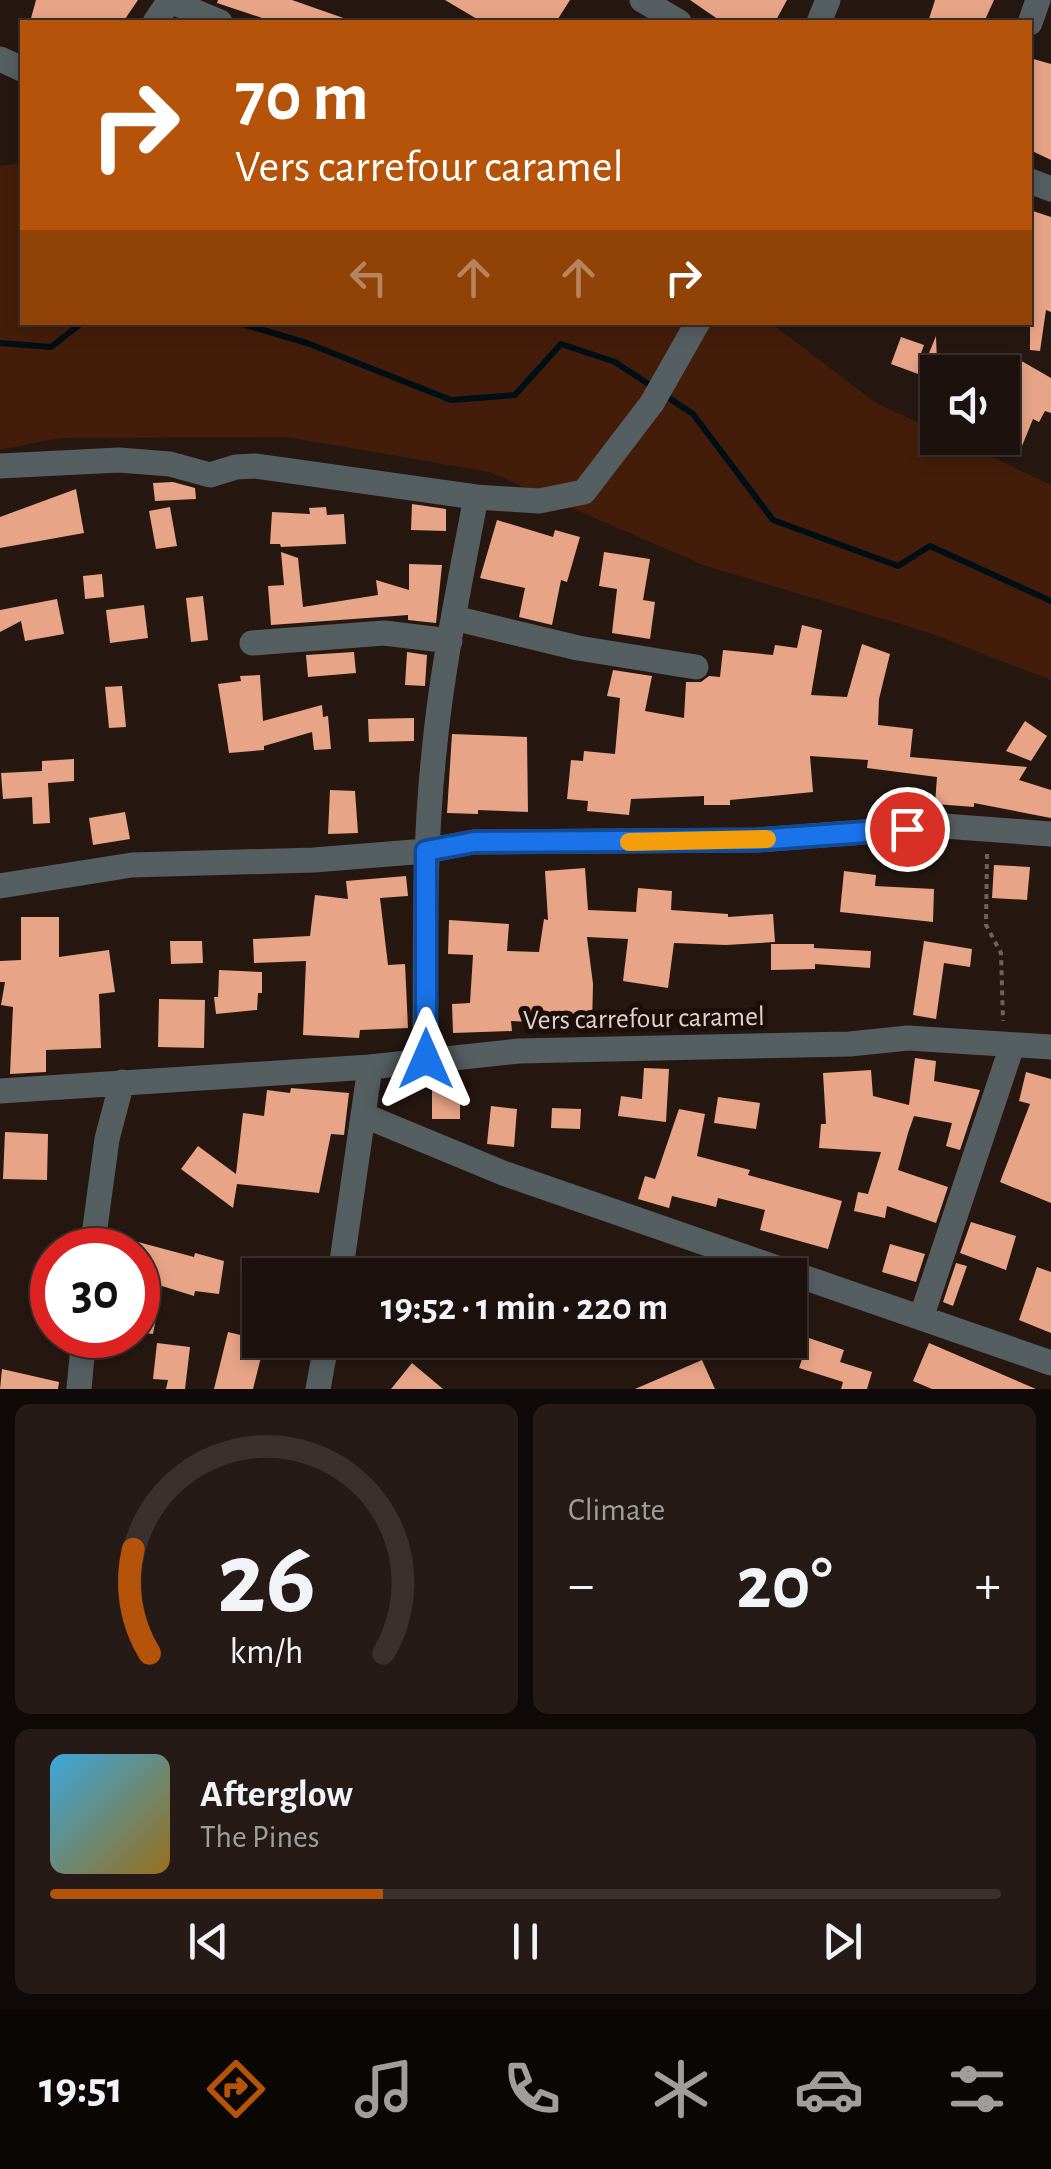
<!DOCTYPE html>
<html lang="en">
<head>
<meta charset="utf-8">
<style>
	:root { --surface:#1c110d; --page:#251a16; --text:#f1f3f6; --muted:#a09d9d; --line:#3a312e; --accent:#b45309 }
	body { margin:0; font-family:"Alegreya Sans",sans-serif; background:var(--page); color:var(--text); height:100vh; display:flex; flex-direction:column; font-size:38px; white-space:nowrap }
	* { box-sizing:border-box; margin:0 }
	p { font-size:32px; color:var(--muted) }
	.icon { flex:none; width:55px; height:55px; fill:none; stroke:currentColor; stroke-width:2; stroke-linecap:round; stroke-linejoin:round }
	.map { position:relative; height:1389px; overflow:hidden }
	.drawer { display:flex; flex-direction:column; gap:15px; padding:15px; background:#0f0907; flex:1 }
	.drawer>* { flex:none }
	.guide { position:absolute; left:20px; top:20px; width:1012px; height:305px; border-radius:0px; box-shadow:0 5px 15px #0003,0 0 0 2px var(--line); background:#b45309; color:#fff; overflow:hidden }
	.controls { position:absolute; left:920px; top:355px; display:grid; gap:20px }
	.controls a { display:grid; place-items:center; width:100px; height:100px; border-radius:0px; background:var(--surface); box-shadow:0 5px 15px #0003,0 0 0 2px var(--line); font-size:50px }
	.speed { position:absolute; left:30px; top:1228px; display:flex; gap:20px; font-size:50px; font-weight:700; text-align:center }
	.speed>* { display:grid; place-content:center; width:130px; height:130px; border-radius:50%; background:var(--surface); box-shadow:0 5px 15px #0003,0 0 0 2px var(--line); line-height:1 }
	.speed .limit { border:15px solid #d22; background:#fff; color:#111 }
	.pin { position:absolute; display:grid; place-items:center; width:85px; height:85px; color:#fff; margin:-42px; border:5px solid #fff; border-radius:50%; box-shadow:0 2px 10px #0007 }
	.me { position:absolute; width:110px; margin:-55px; rotate:0deg; stroke-linejoin:round; filter:drop-shadow(0 0 8px #0008) }
	.turn { display:flex; align-items:center; gap:35px; height:210px; padding:0 50px; font-size:45px }
	.turn .icon { width:130px; height:130px; stroke-width:2.5 }
	.turn b { display:block; font-size:70px; line-height:85px }
	.lanes { display:flex; align-items:center; height:95px; padding:0 50px; background:#0003; justify-content:center; gap:50px; direction:ltr }
	.lanes .off { opacity:.35 }
	.big { font-size:75px; font-weight:600; line-height:1.1 }
	.drawer .tile { flex:1; display:flex; flex-direction:column; justify-content:center; gap:15px; min-width:0; padding:0 35px; border-radius:15px; background:var(--page) }
	.drawer .dial { align-items:center; gap:0 }
	.dial svg { height:260px; overflow:visible; fill:none; stroke:var(--line); stroke-width:7; stroke-linecap:round; text-anchor:middle }
	.dial text { fill:var(--text); stroke:none }
	.song { display:flex; align-items:center; gap:30px }
	.cover { width:120px; height:120px; border-radius:15px; background:linear-gradient(135deg,hsl(200 70% 55%),hsl(40 70% 35%)) }
	.played { height:10px; border-radius:5px; background:linear-gradient(90deg,var(--accent) 35%,var(--line) 35%) }
	.keys { display:flex; justify-content:space-around; direction:ltr }
	.heat { display:flex; justify-content:space-between; align-items:center; font-size:55px; direction:ltr }
	.drawer .tiles { flex:1; display:grid; gap:15px; grid-template-columns:1fr 1fr }
	.tile:last-child { grid-column:span 2 }
	.trip { position:absolute; left:242px; top:1258px; width:565px; height:100px; border-radius:0px; background:var(--surface); box-shadow:0 5px 15px #0003,0 0 0 2px var(--line); font-weight:600; line-height:100px; text-align:center }
	.dock { display:flex; height:160px; justify-content:space-around; align-items:center; background:#0b0705; color:var(--muted) }
	.dock .icon { width:70px; height:70px }
	.dock .current { color:var(--accent) }
	.dock b { font-size:45px; color:var(--text) }
	.map>svg:first-child { display:block }
	.green { fill:#441d0a }
	.lines { fill:none; stroke-linecap:round; stroke-linejoin:round }
	.stream { stroke:#000e15; stroke-width:6 }
	.building { fill:#e8a487 }
	.path { stroke:#6f625d; stroke-width:4; stroke-dasharray:5 5; stroke-linecap:butt }
	.minor { stroke:#555e61; stroke-width:25 }
	.route-casing { stroke:#114b97; stroke-width:25 }
	.route { stroke:#1a73e8; stroke-width:18 }
	.slow { stroke:#f59e0b; stroke-width:18 }
	.labels { text-anchor:middle; dominant-baseline:central; stroke-width:10; stroke-linejoin:round; paint-order:stroke }
	.street-label { font-size:28px; fill:#ddd2ce; stroke:#1c0e08 }
</style>
</head>
<body>
<div class="map">
<svg width="1051" height="1389" viewBox="0 0 1051 1389">
	<rect width="100%" height="100%" fill="#261711"/>
	<!-- green -->
	<path class="green" d="M22 163V322L771 323 876 403 937 431 938 438H952L1051 485V680L927 632 703 565 489 472 287 437 60 438 0 450V166Z"/>
	<g class="lines">
		<!-- stream -->
		<path class="stream" d="M236 322 307 343 451 400 515 395 561 344 615 362 653 387
			M0 343 51 347 83 322
			M663 394 693 414 773 520 898 566 930 546 1051 601"/>
	</g>
	<!-- building -->
	<path class="building" d="M36 0H138L123 22H30Z
		M218 0H292L349 20V22H274L217 3Z
		M445 0H570L556 22H482Z
		M690 0H787L775 22H722Z
		M935 0H994L984 22H928Z
		M1030 58 1051 64V160L1030 150Z
		M1030 210 1051 217V312L1046 310 1040 351 1030 350Z
		M936 336 938 388 919 381 921 375 891 364 901 337 924 345 920 356 927 358Z
		M1018 359 1051 378V413L1045 411 1039 422 1033 419 1022 446 1002 438V387Z
		M173 482 195 488 196 499 155 501 153 483Z
		M76 489 84 533 0 548V517Z
		M412 504 446 509V531L411 530Z
		M170 507 177 546 156 549 149 511Z
		M326 507 327 515 344 514 346 544 281 547 280 544H270L272 512 310 514 309 508Z
		M497 520 553 537 555 530 580 537 567 582 561 580 552 625 519 617 525 588 480 578Z
		M281 552 298 558 303 607 378 595 376 580 409 590V564L442 565 436 623 408 620V615L271 625 268 586 284 585Z
		M604 552 650 559 643 600 655 602 650 639 612 633 617 589 599 586Z
		M102 574 104 597 85 599 83 576Z
		M203 596 208 640 191 642 186 598Z
		M57 599 64 634 25 641 21 621 0 632V610Z
		M144 605 148 638 110 643 106 610Z
		M802 625 822 630 811 695 847 697 862 644 890 654 879 699 878 725 913 729 910 757 1027 767 1019 780 1051 790V818L974 803V807L935 804 937 777 867 768 868 760 810 756 813 792 730 800V805H704V796L631 799 629 815 587 811 588 801 567 799 571 760 583 761 584 751 615 754 620 698 607 696 613 670 652 676 645 711 684 718 686 682H701L709 676 720 677 723 650 773 655 775 645 797 648Z
		M354 652 356 673 308 677 306 655Z
		M407 652 427 655 425 686 405 685Z
		M260 675 263 721 322 705 323 717 328 716 331 749 314 750 312 732 264 746V750L229 753 218 684 241 681 240 676Z
		M122 686 126 727 109 728 105 687Z
		M414 718V741L369 742 368 719Z
		M1025 721 1047 736 1031 761 1006 751Z
		M452 734 527 737 528 812 478 810V814L447 813Z
		M74 759V781L48 783 50 823 33 824 32 797 3 799 1 773 42 771V761Z
		M330 790 355 791 358 833 328 834Z
		M125 812 130 839 93 845 89 818Z
		M994 865 1030 867 1027 900 992 898Z
		M585 868 588 910 636 912 638 888 672 891 671 910 728 914V917L773 914 775 942 726 945 674 943 668 988 623 981 628 939 587 937 593 984 592 1025 511 1021 512 1031 453 1033 452 1004 470 1003 473 955 448 954 449 920 509 924 507 951 539 952 544 919 548 920 545 871Z
		M844 871 876 875 875 886 934 889 933 922 840 912Z
		M406 876 408 896 380 898 388 965 405 964 408 1028 360 1030 359 1038 303 1035 306 961 254 963 253 939 310 936 315 895 348 899 346 881Z
		M21 917H59V957L109 950 115 992 99 994 101 1048 46 1050V1072L10 1074 13 1007 1 1005 5 982H0V961L21 960Z
		M170 941H202L203 963 171 964Z
		M924 941 972 949 970 967 944 963 936 1019 913 1015Z
		M771 944H814V948L871 951 870 968 815 964V969L771 970Z
		M219 970 262 972V993H258L257 1010 216 1014 214 997H218Z
		M159 999 205 1000 204 1048 158 1047Z
		M915 1058 936 1061 934 1081 980 1090 960 1150 946 1146 952 1123 914 1116 908 1133 898 1170 948 1187 936 1223 887 1206 885 1218 854 1211 858 1192 868 1194 881 1152 819 1148 821 1124H826L823 1073 871 1070 873 1096 909 1105Z
		M644 1068 669 1069 666 1122 618 1116 621 1096 642 1099Z
		M1026 1072 1051 1079V1203L1000 1182 1030 1104 1019 1101Z
		M432 1083H460V1119H432Z
		M291 1088 349 1093 344 1135 331 1134 319 1193 237 1184 233 1208 181 1169 198 1146 236 1174 243 1113 264 1116 267 1090 290 1093Z
		M718 1097 760 1103 756 1129 714 1123Z
		M491 1106 517 1109 514 1147 487 1144Z
		M552 1108 581 1109 580 1129 551 1128Z
		M679 1109 705 1114 697 1156 750 1170 748 1175 842 1201 828 1249 760 1230 765 1210 718 1198 716 1207 672 1196 669 1208 638 1199 645 1176 655 1179Z
		M5 1132 48 1134 47 1180 3 1179Z
		M971 1222 1016 1236 1006 1270 960 1253Z
		M138 1242 194 1257 195 1253 224 1261 219 1294 195 1291 194 1296 162 1286 153 1334 138 1332Z
		M890 1244 925 1254 916 1282 882 1272Z
		M956 1263 967 1266 953 1306 943 1302Z
		M1037 1267 1051 1272V1333L1019 1320Z
		M228 1332 265 1341 253 1389H214Z
		M809 1338 844 1350 840 1362 872 1372 867 1389H841L843 1382 799 1368Z
		M157 1343 190 1347 185 1389H166L168 1380 153 1379Z
		M929 1343 1036 1389H932L913 1381Z
		M702 1360 715 1389H635Z
		M412 1363 443 1389H391Z
		M2 1369 59 1382 58 1389H0Z"/>
	<g class="lines">
		<!-- path -->
		<path class="path" d="M987 854 986 925 1001 953 1003 1021"/>
		<!-- minor -->
		<path class="minor" d="M642 0 679 22
			M170 1 220 22
			M155 22 170 0
			M819 22 828 0
			M1030 23 1038 0
			M0 59 22 69
			M1030 181 1051 189
			M0 466 119 460 170 464 210 475 236 467 255 466 476 497C460 582 442 667 434 753 423 855 426 957 425 1059
			M476 497 539 501 584 492 652 403 698 322
			M454 618 578 648 696 667
			M252 643 384 633 450 641
			M0 886 132 865 314 860 426 851 473 842 757 840 944 826 1051 834
			M0 1091 370 1067 519 1051 850 1044 908 1038 1051 1047
			M363 1115 503 1173 1051 1363
			M92 1250 107 1139 122 1082
			M340 1275 370 1067
			M921 1318 1012 1046
			M79 1389 84 1335
			M318 1389 327 1340"/>
	</g>
	<g class="lines">
		<!-- route casing -->
		<g class="route-casing">
			<path id="route" d="M426 1059V851L474 842 757 840 907 829"/>
		</g>
		<!-- route -->
		<use href="#route" class="route"/>
		<!-- slow -->
		<path class="slow" d="M629 842 767 839"/>
	</g>
	<g class="labels">
		<!-- street labels -->
		<g class="street-label">
			<text transform="translate(644 1019) rotate(-1)">Vers carrefour caramel</text>
		</g>
	</g>
</svg>
<div class="controls">
<a><svg class="icon" aria-label="sound" viewBox="0 0 24 24"><path d="M4 9h4l5-4v14l-5-4H4zM17 9q2 3 0 6"/></svg></a>
</div>
<div class="speed"><div class="limit">30</div></div>
<div class="pin" style="left:907px;top:829px;background:#d93025"><svg class="icon" aria-label="arrive" viewBox="0 0 24 24"><path d="M6 21V4h12l-3 4 3 4H6"/></svg></div>
<svg class="me" style="left:426px;top:1059px" viewBox="-20 -20 40 40"><path d="M0-17L14 15 0 8-14 15z" fill="#1a73e8" stroke="#fff" stroke-width="4"/></svg>
<div class="trip">19:52 · 1 min · 220 m</div>
<div class="guide">
<div class="turn"><svg class="icon" aria-label="right" viewBox="0 0 24 24"><path d="M7 20v-9h11M14 6l5 5-5 5"/></svg><div><b>70 m</b>Vers carrefour caramel</div></div>
<div class="lanes"><svg class="icon off" aria-label="left" viewBox="0 0 24 24"><path d="M17 20v-9H6M10 6l-5 5 5 5"/></svg><svg class="icon off" aria-label="ahead" viewBox="0 0 24 24"><path d="M12 20V5M6 11l6-6 6 6"/></svg><svg class="icon off" aria-label="ahead" viewBox="0 0 24 24"><path d="M12 20V5M6 11l6-6 6 6"/></svg><svg class="icon" aria-label="right" viewBox="0 0 24 24"><path d="M7 20v-9h11M14 6l5 5-5 5"/></svg></div>
</div>
</div>
<section class="drawer">
<div class="tiles">
<div class="tile dial"><svg viewBox="0 0 100 80">
<path d="M14 69A42 42 0 1 1 86 69"/>
<path d="M14 69A42 42 0 0 1 9 37" stroke="#b45309"/>
<text x="50" y="56" font-size="32" font-weight="700">26</text>
<text x="50" y="72" font-size="11">km/h</text>
</svg></div>
<div class="tile"><p>Climate</p>
<div class="heat"><a>−</a><b class="big">20°</b><a>+</a></div>
</div>
<div class="tile">
<div class="song"><i class="cover"></i><div><b>Afterglow</b><p>The Pines</p></div></div>
<div class="played"></div>
<div class="keys"><svg class="icon" aria-label="previous" viewBox="0 0 24 24"><path d="M18 5L8 12l10 7zM5 5v14"/></svg><svg class="icon" aria-label="pause" viewBox="0 0 24 24"><path d="M8 5v14M16 5v14"/></svg><svg class="icon" aria-label="next" viewBox="0 0 24 24"><path d="M6 5l10 7-10 7zM19 5v14"/></svg></div>
</div>
</div>
</section>
<nav class="dock">
<b>19:51</b>
<svg class="icon current" aria-label="directions" viewBox="0 0 24 24"><path d="M12 3l9 9-9 9-9-9zM9 14v-3h6M13 9l2 2-2 2"/></svg>
<svg class="icon" aria-label="music" viewBox="0 0 24 24"><path d="M9 18V5l10-2v13"/><circle cx="6" cy="18" r="3"/><circle cx="16" cy="16" r="3"/></svg>
<svg class="icon" aria-label="phone" viewBox="0 0 24 24"><path d="M5 4h4l2 5-3 2q2 4 5 5l2-3 5 2v4C11 20 4 13 5 4z"/></svg>
<svg class="icon" aria-label="climate" viewBox="0 0 24 24"><path d="M12 3v18M4 7l16 10M4 17L20 7"/></svg>
<svg class="icon" aria-label="car" viewBox="0 0 24 24"><path d="M5 17H2v-5l4-1 3-4h7l3 4 3 1v5h-3M9 17h6M6 11h13"/><circle cx="7" cy="17" r="2"/><circle cx="17" cy="17" r="2"/></svg>
<svg class="icon" aria-label="filters" viewBox="0 0 24 24"><path d="M4 7h16M4 17h16"/><circle cx="9" cy="7" r="2"/><circle cx="15" cy="17" r="2"/></svg>
</nav>
</body>
</html>
